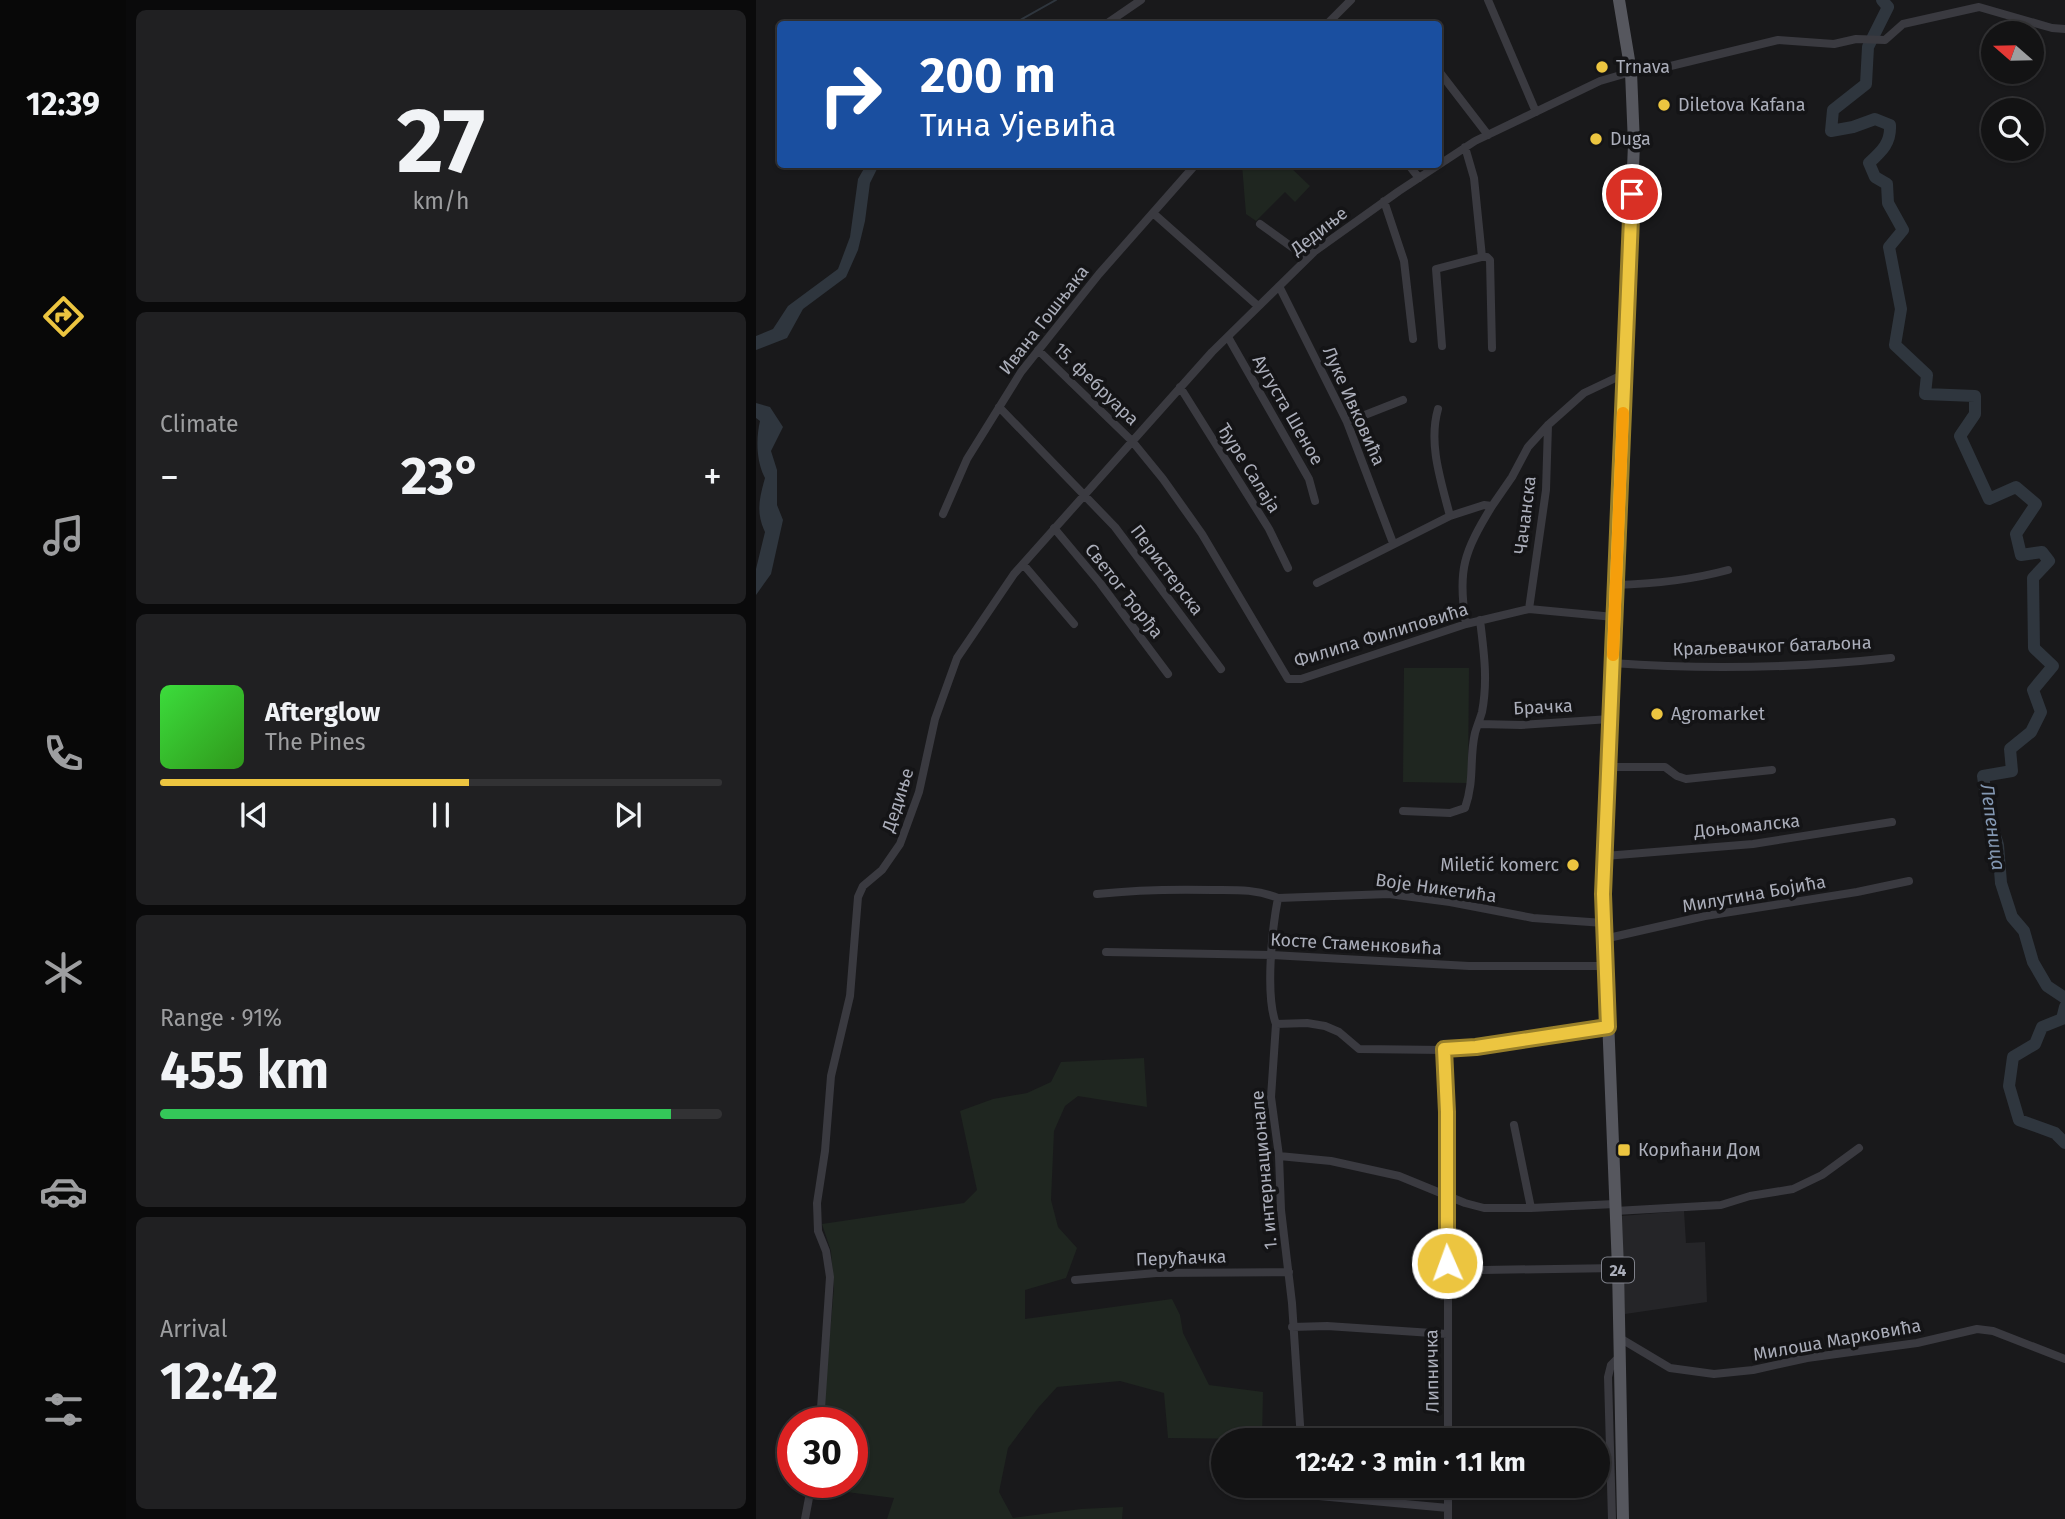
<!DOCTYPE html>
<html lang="en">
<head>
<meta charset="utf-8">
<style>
	:root { --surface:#131314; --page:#202022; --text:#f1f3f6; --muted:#9d9ea0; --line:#323234; --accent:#ecc540 }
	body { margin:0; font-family:"Fira Sans",sans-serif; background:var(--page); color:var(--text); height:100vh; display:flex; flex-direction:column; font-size:26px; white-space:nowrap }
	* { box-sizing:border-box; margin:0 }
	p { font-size:23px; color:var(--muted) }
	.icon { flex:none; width:38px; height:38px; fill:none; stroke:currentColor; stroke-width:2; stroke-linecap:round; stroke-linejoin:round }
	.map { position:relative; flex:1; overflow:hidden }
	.sheet { display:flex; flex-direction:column; gap:10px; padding:10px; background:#0a0a0b; width:630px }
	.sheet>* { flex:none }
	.top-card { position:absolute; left:21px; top:21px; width:665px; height:147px; border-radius:7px; box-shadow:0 2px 5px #0004,0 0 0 2px var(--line); background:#1a4fa0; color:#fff; overflow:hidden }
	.needle { width:46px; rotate:290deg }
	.fabs { position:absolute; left:1225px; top:21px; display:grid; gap:14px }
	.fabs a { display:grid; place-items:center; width:63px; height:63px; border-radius:50%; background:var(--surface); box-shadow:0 2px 5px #0004,0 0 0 2px var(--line); font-size:35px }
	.speed { position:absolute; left:21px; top:1407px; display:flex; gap:14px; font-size:35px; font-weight:700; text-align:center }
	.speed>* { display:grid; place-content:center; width:91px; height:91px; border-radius:50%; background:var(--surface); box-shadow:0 2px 5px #0004,0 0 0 2px var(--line); line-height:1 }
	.speed .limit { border:10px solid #d22; background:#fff; color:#111 }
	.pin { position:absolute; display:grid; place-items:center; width:60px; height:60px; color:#fff; margin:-30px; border:4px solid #fff; border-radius:50%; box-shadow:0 2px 7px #0007 }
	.me { position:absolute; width:77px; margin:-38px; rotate:358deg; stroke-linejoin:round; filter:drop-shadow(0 0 5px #0008) }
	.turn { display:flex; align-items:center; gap:24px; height:147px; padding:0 28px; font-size:32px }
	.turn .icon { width:91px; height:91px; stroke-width:2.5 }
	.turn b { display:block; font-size:49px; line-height:60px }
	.big { font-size:52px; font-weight:700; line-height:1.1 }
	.sheet .card { flex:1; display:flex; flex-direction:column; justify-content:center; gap:10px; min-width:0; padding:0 24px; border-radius:10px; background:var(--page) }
	.sheet .dial { align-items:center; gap:0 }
	.dial b { font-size:91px; line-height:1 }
	.song { display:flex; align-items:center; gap:21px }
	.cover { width:84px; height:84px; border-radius:10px; background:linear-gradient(135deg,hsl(120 70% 55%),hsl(110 70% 35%)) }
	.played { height:7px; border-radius:4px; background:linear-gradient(90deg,var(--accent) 55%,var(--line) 55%) }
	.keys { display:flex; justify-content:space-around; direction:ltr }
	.heat { display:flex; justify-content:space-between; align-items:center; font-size:38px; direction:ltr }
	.charge { height:10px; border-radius:5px; background:linear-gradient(90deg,#34c759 91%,var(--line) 0) }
	.trip { position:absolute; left:455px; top:1428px; width:399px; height:70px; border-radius:35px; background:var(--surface); box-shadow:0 2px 5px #0004,0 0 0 2px var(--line); font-weight:700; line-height:70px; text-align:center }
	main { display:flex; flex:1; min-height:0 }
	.menu { display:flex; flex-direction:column; width:126px; justify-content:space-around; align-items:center; background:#080808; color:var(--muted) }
	.menu .icon { width:49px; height:49px }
	.menu .selected { color:var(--accent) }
	.menu b { font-size:32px; color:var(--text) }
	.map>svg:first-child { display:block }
	.built { fill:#252528 }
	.green { fill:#1f2620 }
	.water { fill:#2f363e }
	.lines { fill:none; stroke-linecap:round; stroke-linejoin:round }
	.stream { stroke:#2f363e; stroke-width:2 }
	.river { stroke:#2f363e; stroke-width:12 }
	.minor { stroke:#3a3a40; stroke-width:8 }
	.primary { stroke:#56575e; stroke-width:12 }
	.route-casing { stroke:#99802a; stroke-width:18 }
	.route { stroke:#ecc540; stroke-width:12 }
	.slow { stroke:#f59e0b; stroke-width:12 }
	.poi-dot { fill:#ecc540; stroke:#141416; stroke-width:2.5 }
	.labels { text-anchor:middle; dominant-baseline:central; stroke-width:7; stroke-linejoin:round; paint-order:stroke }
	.shield { fill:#141416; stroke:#7e8089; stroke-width:2 }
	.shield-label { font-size:16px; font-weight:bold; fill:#abaeba }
	.poi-label { font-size:18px; fill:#abaeba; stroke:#141416; text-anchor:start }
	.street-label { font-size:18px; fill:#abaeba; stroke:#141416 }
	.water-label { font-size:19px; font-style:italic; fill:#8498b3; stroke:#141416 }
</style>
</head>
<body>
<main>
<nav class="menu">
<b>12:39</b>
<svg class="icon selected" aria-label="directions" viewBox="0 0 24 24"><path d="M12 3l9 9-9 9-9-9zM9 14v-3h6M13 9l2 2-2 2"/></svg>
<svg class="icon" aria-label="music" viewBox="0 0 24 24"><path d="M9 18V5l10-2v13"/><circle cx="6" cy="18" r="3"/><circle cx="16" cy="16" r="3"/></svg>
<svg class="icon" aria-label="phone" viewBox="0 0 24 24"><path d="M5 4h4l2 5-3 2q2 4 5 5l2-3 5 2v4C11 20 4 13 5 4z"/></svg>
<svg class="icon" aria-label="climate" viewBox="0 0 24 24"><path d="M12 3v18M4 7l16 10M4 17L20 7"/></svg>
<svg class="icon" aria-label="car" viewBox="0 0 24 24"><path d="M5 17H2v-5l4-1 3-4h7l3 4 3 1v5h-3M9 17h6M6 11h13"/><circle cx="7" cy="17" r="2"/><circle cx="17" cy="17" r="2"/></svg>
<svg class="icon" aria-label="filters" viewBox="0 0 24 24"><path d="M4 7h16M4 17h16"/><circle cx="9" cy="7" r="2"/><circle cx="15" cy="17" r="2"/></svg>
</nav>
<section class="sheet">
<div class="card dial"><b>27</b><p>km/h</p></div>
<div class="card"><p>Climate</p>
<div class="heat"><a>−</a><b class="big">23°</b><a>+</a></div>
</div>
<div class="card">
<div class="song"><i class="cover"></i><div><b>Afterglow</b><p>The Pines</p></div></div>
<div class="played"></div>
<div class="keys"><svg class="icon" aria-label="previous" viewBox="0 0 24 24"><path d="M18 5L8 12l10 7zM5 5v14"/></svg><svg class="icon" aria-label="pause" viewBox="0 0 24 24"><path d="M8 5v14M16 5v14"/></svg><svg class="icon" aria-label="next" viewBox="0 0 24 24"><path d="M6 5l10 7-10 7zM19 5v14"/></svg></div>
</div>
<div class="card"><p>Range · 91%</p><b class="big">455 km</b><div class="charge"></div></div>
<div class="card"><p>Arrival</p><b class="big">12:42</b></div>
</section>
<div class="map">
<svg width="1309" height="1519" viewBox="0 0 1309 1519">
	<rect width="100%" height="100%" fill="#19191b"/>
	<!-- built -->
	<path class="built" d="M928 1211 930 1243 949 1242 951 1302 869 1314 865 1216Z"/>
	<!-- green -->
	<path class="green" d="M486 165H532L554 186 539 202 529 192 500 221 490 214Z
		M648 668H713L712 783 647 782Z
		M388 1058 391 1107 322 1096 309 1106 298 1131 295 1200 302 1227 321 1248 310 1278 269 1290V1319L416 1299 424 1315 427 1333 453 1385 507 1392 506 1439 412 1438 408 1393 364 1381 301 1387 282 1408 252 1448 243 1492 257 1518 325 1509 367 1507 366 1519H131L138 1498 59 1488V1482H96V1423H66L78 1288 75 1251 66 1224 208 1203 221 1190 204 1111 237 1099 271 1093 295 1082 305 1062Z"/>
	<!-- water -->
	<path class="water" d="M110 165H123L114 183 109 221 102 250 90 277 47 309 31 338 0 350V336L17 329 32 306 82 269 94 237 102 179Z
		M0 403 14 407 27 427 15 451 21 470V505L27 520 15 574 0 595V569L9 532C0 513 3 499 9 478 0 461 0 438 4 421L0 418Z"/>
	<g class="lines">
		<!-- stream -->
		<path class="stream" d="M257 24 300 0"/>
		<!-- river -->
		<path class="river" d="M1126 0 1132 7 1112 47 1110 84 1077 110 1075 131 1097 127 1119 119 1134 125C1135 143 1126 151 1113 163L1119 177 1131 184 1132 203 1147 230 1133 247 1145 309 1139 345 1171 375 1169 394 1219 396V414L1204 436 1233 499 1260 487 1280 504 1260 534 1265 555 1286 552 1293 561 1277 578 1278 648 1297 666 1277 690 1285 712 1275 732 1254 749 1256 771 1227 776 1233 816 1242 845 1245 883 1256 917 1268 931 1277 962 1291 986 1309 998
			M1309 1007 1306 1019 1286 1027 1279 1044 1257 1057 1253 1086 1263 1120 1299 1133 1309 1143"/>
		<!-- minor -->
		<path class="minor" d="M732 0 780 112
			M350 24 385 0
			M571 24 595 0
			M682 70 732 135
			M652 164 663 178
			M628 201 648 261 657 339
			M397 213 502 306
			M504 224 551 258
			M726 257H731L734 260 736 348
			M523 286 591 422 637 543
			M472 337 553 479 559 501
			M686 346 680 269 726 257 718 178 709 147
			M282 350 376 441 407 479 446 534 532 679H545L710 624 773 609 858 617
			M424 387 513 529 532 568
			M243 407 359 527 465 669
			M682 409C672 444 685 481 694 516
			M591 422 647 400
			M187 514 211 459 265 372 343 274 440 164
			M298 528 344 583 412 674
			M267 564 318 624
			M561 583 694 516 728 505 736 506 756 477 772 447 792 425 828 393 868 374
			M859 585C898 584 935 580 972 570
			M773 609 790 490 792 425
			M710 624C701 570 708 552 736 506
			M856 663C950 670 1042 668 1135 658
			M723 724 765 725 854 719
			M852 767H909L921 776 930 779 1016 770
			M647 811 694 813 709 808C719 779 713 759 719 733 721 726 724 719 726 712 732 681 728 652 724 620
			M849 856 997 844 1136 822
			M341 894C379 890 418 889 457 890 479 890 501 889 522 898L633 894 694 902 777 918 848 923
			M522 898C516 929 509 995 520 1024L515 1097 523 1156 525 1210 536 1303 545 1440
			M848 939 949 916 1101 892 1153 881
			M350 952 516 955 713 966H849
			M520 1024 551 1023 569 1026 583 1032 603 1049 688 1050 721 1047 852 1027
			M688 1050 691 1112 689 1241 692 1274V1440
			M758 1125 775 1208
			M523 1156 575 1161 643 1176 709 1203 728 1208H775L859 1204
			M859 1211 965 1205 994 1196 1037 1189 1066 1175 1103 1148
			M727 1270 862 1268
			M319 1280 400 1273 533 1272
			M536 1327 571 1326 691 1334
			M862 1337 914 1368 958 1374 997 1370 1051 1358 1161 1343 1221 1329 1237 1331 1309 1359
			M64 1423 74 1277 70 1251 62 1231 61 1203 69 1151 75 1076 94 996 102 897 107 886 126 870 144 844 163 792 179 719 201 658 258 574 456 352 559 251 643 191 719 141 844 81 875 72 898 70 1022 40 1078 44 1100 39 1129 40 1147 24 1223 7 1296 28 1309 29
			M563 1496 692 1508
			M49 1519 56 1482
			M692 1519V1486
			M856 1519 852 1377 855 1365 863 1357"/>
		<!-- primary -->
		<path class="primary" d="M863 0 875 72 878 144 847 894 862 1268 867 1519"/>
	</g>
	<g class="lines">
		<!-- route casing -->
		<g class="route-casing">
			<path id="route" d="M691 1263V1112L688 1049 720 1047 852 1027 847 894 876 194"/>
		</g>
		<!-- route -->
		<use href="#route" class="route"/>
		<!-- slow -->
		<path class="slow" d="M857 655 867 413"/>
	</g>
	<!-- markers -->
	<g class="poi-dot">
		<circle cx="846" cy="67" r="7"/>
		<circle cx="908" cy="105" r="7"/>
		<circle cx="840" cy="139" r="7"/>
		<circle cx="901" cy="714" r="7"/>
		<circle cx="817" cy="865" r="7"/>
		<rect x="861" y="1143" width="14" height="14" rx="3.5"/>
	</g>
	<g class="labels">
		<!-- shield labels -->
		<rect class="shield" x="846" y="1257.5" width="32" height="25" rx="5"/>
		<g class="shield-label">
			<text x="862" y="1270">24</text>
		</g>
		<!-- poi labels -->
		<g class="poi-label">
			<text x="860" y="67">Trnava</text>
			<text x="922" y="105">Diletova Kafana</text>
			<text x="854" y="139">Duga</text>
			<text x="915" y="714">Agromarket</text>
			<text x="803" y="865" text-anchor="end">Miletić komerc</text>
			<text x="882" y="1150">Корићани Дом</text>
		</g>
		<!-- street labels -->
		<g class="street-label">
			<text transform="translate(563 231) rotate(-38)">Дедиње</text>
			<text transform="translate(288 320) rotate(-52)">Ивана Гошњака</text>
			<text transform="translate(340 384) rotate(44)">15. фебруара</text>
			<text transform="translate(598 406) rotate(66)">Луке Ивковића</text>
			<text transform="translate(532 410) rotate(60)">Аугуста Шеное</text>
			<text transform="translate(493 468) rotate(58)">Ђуре Салаја</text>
			<text transform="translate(769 515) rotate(-83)">Чачанска</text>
			<text transform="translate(411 570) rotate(53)">Перистерска</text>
			<text transform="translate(368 591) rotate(52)">Светог Ђорђа</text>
			<text transform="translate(625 635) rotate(-17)">Филипа Филиповића</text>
			<text transform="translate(1016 646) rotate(-2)">Краљевачког батаљона</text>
			<text transform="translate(787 707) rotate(-3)">Брачка</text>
			<text transform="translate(142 800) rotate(-72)">Дедиње</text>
			<text transform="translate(991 826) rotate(-6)">Доњомалска</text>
			<text transform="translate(680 888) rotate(8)">Воје Никетића</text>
			<text transform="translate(998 894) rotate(-10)">Милутина Бојића</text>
			<text transform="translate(600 944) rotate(3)">Косте Стаменковића</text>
			<text transform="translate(508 1170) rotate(-95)">1. интернационале</text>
			<text transform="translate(425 1258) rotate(-2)">Перућачка</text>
			<text transform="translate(1081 1340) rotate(-10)">Милоша Марковића</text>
			<text transform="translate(676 1371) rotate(-91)">Липничка</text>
		</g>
		<!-- water labels -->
		<g class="water-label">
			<text transform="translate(1237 827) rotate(82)">Лепеница</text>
		</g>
	</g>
</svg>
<div class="fabs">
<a><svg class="needle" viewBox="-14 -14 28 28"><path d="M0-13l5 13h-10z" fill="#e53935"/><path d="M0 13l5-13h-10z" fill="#9d9ea0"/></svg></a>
<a><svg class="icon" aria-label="search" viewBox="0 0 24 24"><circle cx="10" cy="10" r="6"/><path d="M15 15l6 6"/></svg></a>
</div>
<div class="speed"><div class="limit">30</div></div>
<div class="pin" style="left:876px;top:194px;background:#d93025"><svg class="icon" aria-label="arrive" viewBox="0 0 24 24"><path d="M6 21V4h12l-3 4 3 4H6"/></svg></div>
<svg class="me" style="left:691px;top:1263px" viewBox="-20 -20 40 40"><circle r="17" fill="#ecc540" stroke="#fff" stroke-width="3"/><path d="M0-11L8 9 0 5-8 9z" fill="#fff"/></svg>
<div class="trip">12:42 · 3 min · 1.1 km</div>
<div class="top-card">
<div class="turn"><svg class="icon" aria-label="right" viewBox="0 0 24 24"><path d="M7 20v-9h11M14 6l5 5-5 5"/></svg><div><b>200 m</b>Тина Ујевића</div></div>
</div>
</div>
</main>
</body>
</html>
